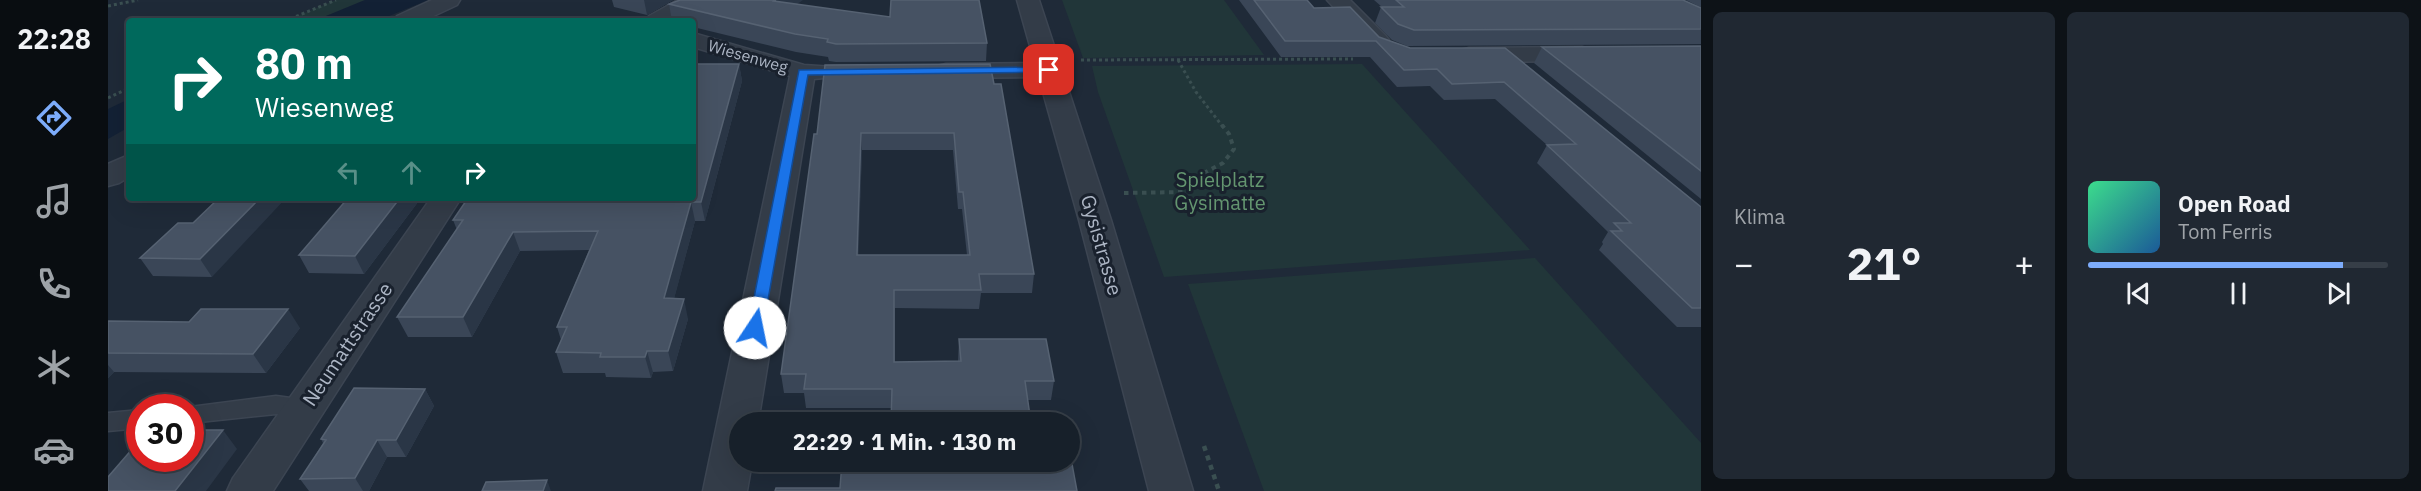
<!DOCTYPE html>
<html lang="de">
<head>
<meta charset="utf-8">
<style>
	:root { --surface:#17202a; --page:#202832; --text:#f1f3f6; --muted:#9ea3a8; --line:#363e47; --accent:#7dacfb }
	body { margin:0; font-family:"IBM Plex Sans",sans-serif; background:var(--page); color:var(--text); height:100vh; display:flex; flex-direction:column; font-size:22px; white-space:nowrap }
	* { box-sizing:border-box; margin:0 }
	p { font-size:20px; color:var(--muted) }
	.icon { flex:none; width:33px; height:33px; fill:none; stroke:currentColor; stroke-width:2; stroke-linecap:round; stroke-linejoin:round }
	.map { position:relative; flex:1; overflow:hidden }
	.side { display:flex; flex-direction:column; gap:12px; padding:12px; background:#0d1217; width:720px }
	.side>* { flex:none }
	.hud { position:absolute; left:18px; top:18px; width:570px; height:183px; border-radius:6px; box-shadow:0 6px 24px #0002,0 0 0 2px var(--line); background:#00695c; color:#fff; overflow:hidden }
	.speed { position:absolute; left:18px; top:394px; display:flex; gap:12px; font-size:30px; font-weight:700; text-align:center }
	.speed>* { display:grid; place-content:center; width:78px; height:78px; border-radius:50%; background:var(--surface); box-shadow:0 6px 24px #0002,0 0 0 2px var(--line); line-height:1 }
	.speed .limit { border:9px solid #d22; background:#fff; color:#111 }
	.pin { position:absolute; display:grid; place-items:center; width:51px; height:51px; color:#fff; margin:-26px; border-radius:12px; box-shadow:0 3px 9px #0006 }
	.me { position:absolute; width:66px; margin:-33px; rotate:11deg; stroke-linejoin:round; filter:drop-shadow(0 0 4px #0008) }
	.turn { display:flex; align-items:center; gap:21px; height:126px; padding:0 30px; font-size:27px }
	.turn .icon { width:78px; height:78px; stroke-width:2.5 }
	.turn b { display:block; font-size:42px; line-height:51px }
	.lanes { display:flex; align-items:center; height:57px; padding:0 30px; background:#0003; justify-content:center; gap:30px; direction:ltr }
	.lanes .off { opacity:.35 }
	.big { font-size:45px; font-weight:700; line-height:1.1 }
	.side .card { flex:1; display:flex; flex-direction:column; justify-content:center; gap:9px; min-width:0; padding:0 21px; border-radius:9px; background:var(--page) }
	.song { display:flex; align-items:center; gap:18px }
	.cover { width:72px; height:72px; border-radius:9px; background:linear-gradient(135deg,hsl(150 70% 55%),hsl(210 70% 35%)) }
	.played { height:6px; border-radius:3px; background:linear-gradient(90deg,var(--accent) 85%,var(--line) 85%) }
	.keys { display:flex; justify-content:space-around; direction:ltr }
	.heat { display:flex; justify-content:space-between; align-items:center; font-size:33px; direction:ltr }
	.side .tiles { flex:1; display:grid; gap:12px; grid-template-columns:repeat(2,1fr) }
	.trip { position:absolute; left:621px; top:412px; width:351px; height:60px; border-radius:30px; background:var(--surface); box-shadow:0 6px 24px #0002,0 0 0 2px var(--line); font-weight:700; line-height:60px; text-align:center }
	main { display:flex; flex:1; min-height:0 }
	.menu { display:flex; flex-direction:column; width:108px; justify-content:space-around; align-items:center; background:#090d11; color:var(--muted) }
	.menu .icon { width:42px; height:42px }
	.menu .active { color:var(--accent) }
	.menu b { font-size:27px; color:var(--text) }
	.map>svg:first-child { display:block }
	.green { fill:#213639 }
	.water { fill:#132135 }
	.lines { fill:none; stroke-linecap:round; stroke-linejoin:round }
	.service-casing { stroke:#3c4552; stroke-width:3 }
	.minor-casing { stroke:#3c4552; stroke-width:3 }
	.tertiary-casing { stroke:#3c4552; stroke-width:3 }
	.path-far2 { stroke:#3a4f51; stroke-width:3; stroke-dasharray:3 3; stroke-linecap:butt }
	.path-far1 { stroke:#3a4f51; stroke-width:4; stroke-dasharray:4.5 4.5; stroke-linecap:butt }
	.path { stroke:#3a4f51; stroke-width:4.5; stroke-dasharray:5 5; stroke-linecap:butt }
	.service { fill:#333c48; fill-rule:evenodd }
	.minor { fill:#333c48; fill-rule:evenodd }
	.tertiary { fill:#333c48; fill-rule:evenodd }
	.wall { fill:#3a4657; fill-rule:evenodd }
	.shaded-wall { fill:#2a3646 }
	.building { fill:#465263; stroke:#566272; stroke-width:1.5; fill-rule:evenodd }
	.route { fill:#1a73e8; stroke:#114b97; stroke-width:1.5 }
	.labels { text-anchor:middle; dominant-baseline:central; stroke-width:6; stroke-linejoin:round; paint-order:stroke }
	.far-street-label { font-size:16px; fill:#adb6c5; stroke:#19212d }
	.park-label { font-size:20px; fill:#649670; stroke:#19212d }
	.street-label { font-size:20px; fill:#adb6c5; stroke:#19212d }
</style>
</head>
<body>
<main>
<nav class="menu">
<b>22:28</b>
<svg class="icon active" aria-label="directions" viewBox="0 0 24 24"><path d="M12 3l9 9-9 9-9-9zM9 14v-3h6M13 9l2 2-2 2"/></svg>
<svg class="icon" aria-label="music" viewBox="0 0 24 24"><path d="M9 18V5l10-2v13"/><circle cx="6" cy="18" r="3"/><circle cx="16" cy="16" r="3"/></svg>
<svg class="icon" aria-label="phone" viewBox="0 0 24 24"><path d="M5 4h4l2 5-3 2q2 4 5 5l2-3 5 2v4C11 20 4 13 5 4z"/></svg>
<svg class="icon" aria-label="climate" viewBox="0 0 24 24"><path d="M12 3v18M4 7l16 10M4 17L20 7"/></svg>
<svg class="icon" aria-label="car" viewBox="0 0 24 24"><path d="M5 17H2v-5l4-1 3-4h7l3 4 3 1v5h-3M9 17h6M6 11h13"/><circle cx="7" cy="17" r="2"/><circle cx="17" cy="17" r="2"/></svg>
</nav>
<div class="map">
<svg width="1593" height="491" viewBox="0 0 1593 491">
	<rect width="100%" height="100%" fill="#1f2a38"/>
	<!-- green -->
	<path class="green" d="M228 0H257L206 21H177Z
		M954 0H1116L1156 55 975 58Z
		M1254 64 1422 250 1056 277 990 92 984 66Z
		M1427 258 1593 443V491H1156L1080 284Z"/>
	<!-- water -->
	<path class="water" d="M257 0H320L269 21H206Z
		M21 99V127L0 139V109Z"/>
	<g class="lines">
		<!-- service casing -->
		<g class="service-casing">
			<path id="service" d="M168 396 205 401 208 407 205 413 197 416 168 414 82 423V408H74Z
				M32 410V428L0 431V413Z"/>
		</g>
		<!-- minor casing -->
		<g class="minor-casing">
			<path id="minor" d="M324 0H352L349 5 315 21H286L289 16Z
				M570 0H597C584 19 559 21 538 21L541 16Z
				M1219 0H1242L1277 35 1281 40 1277 45 1269 47 1261 45Z
				M585 33 696 65 726 67 729 72 726 77 706 79 650 423H632V462H644L639 491H595L682 76 585 47Z
				M1474 47 1483 49 1486 54 1483 59 1474 61 1361 62 1352 60 1349 55 1352 50 1361 48Z
				M941 63 950 65 953 70 950 75 941 77 838 78 829 76 826 71 829 66 838 64Z
				M21 155V177L11 183 0 186V164Z
				M323 198H353L165 491H119L125 478Z"/>
		</g>
		<!-- tertiary casing -->
		<g class="tertiary-casing">
			<path id="tertiary" d="M909 0H931L1003 220 1085 491H1041L971 220Z"/>
		</g>
		<!-- path-far2 -->
		<path class="path-far2" d="M0 6 30 0
			M177 21 228 0
			M973 60 1245 59
			M1070 60 1088 92 1115 127
			M0 98 21 88"/>
		<!-- path-far1 -->
		<path class="path-far1" d="M1016 193 1077 192 1086 189 1092 175 1115 163 1126 149 1121 134 1114 125"/>
		<!-- path -->
		<path class="path" d="M1096 446 1111 491"/>
		<!-- service -->
		<use href="#service" class="service"/>
		<!-- minor -->
		<use href="#minor" class="minor"/>
		<!-- tertiary -->
		<use href="#tertiary" class="tertiary"/>
	</g>
	<!-- wall -->
	<path class="wall" d="M504 0H565L539 15 506 7Z
		M1131 0H1199L1206 8 1271 37 1302 48H1397L1593 207V327H1569L1491 250 1495 244 1494 242 1500 232 1429 163 1439 145 1387 99 1336 100 1322 86 1289 87 1262 57H1173Z
		M1266 0H1575L1592 7 1578 0H1593V44L1299 46 1284 40 1267 23 1273 7H1274Z
		M561 4H689L879 43 878 61 728 62 721 61 720 57 688 52 585 27V21H564Z
		M1593 46V199L1426 63 1434 47Z
		M631 64 634 81 597 221H587L566 298 580 319 565 371 545 372 543 378 498 377 497 373H455L448 352 453 340 449 327 481 250 412 251 364 337H300L289 317 349 230 345 220Z
		M882 64 926 274 924 293H873L871 309 787 308V362L850 361 851 339 946 381 943 400H920L783 408H698L696 393H676L673 374 709 134ZM754 150H845L850 209H854L859 255H750Z
		M240 198H313L256 274 201 273 191 255Z
		M85 223 104 277 45 276 32 258Z
		M0 321 192 328 158 373 6 372 0 378Z
		M317 389 326 406 298 457H279L261 491H201L192 479 215 443 213 439Z"/>
	<!-- shaded-wall -->
	<path class="shaded-wall" d="M536 0H565L539 15Z
		M668 0H695L668 19 666 1Z
		M631 64 634 81 597 221 593 202Z
		M753 133 754 150 750 274 749 255Z
		M152 198H178L104 277 92 259Z
		M292 198H313L256 274 247 256Z
		M583 202 587 221 561 318 556 298Z
		M405 232 412 251 364 337 355 317Z
		M576 299 580 319 565 371 560 351Z
		M180 309 192 328 158 373 145 354Z
		M539 351 545 372 543 378 537 357Z
		M0 365 6 372 0 378Z
		M317 389 326 406 298 457 288 440Z
		M115 430 129 449 98 491H67Z
		M269 440 279 457 261 491H255L247 478Z
		M439 480 443 491H435Z"/>
	<!-- building -->
	<path class="building" d="M572 0H668L666 1 782 17 783 0H871L879 43 728 44 719 42 720 39 687 34 561 4Z
		M1146 0H1199L1206 8 1242 7 1271 37 1302 48H1397L1593 207V308H1584L1503 231H1514L1506 223H1523L1439 145 1468 144 1396 82 1344 84 1329 69 1296 70 1268 41H1177Z
		M1288 0H1575L1593 8V29L1306 30 1290 24 1273 7H1296Z
		M1593 46V171L1434 47Z
		M585 64H631L593 202H583L556 298 576 299 560 351H539L537 357H492L493 353 448 352 459 327H449L490 231 405 232 355 317H289L355 220H345L360 198H585Z
		M882 64 886 84H893L926 274H871L873 290H786V362L853 361 851 339H938L946 381H917L923 423H783L784 389H696L698 374H673L706 134H709L717 65ZM753 133H846L851 192H855L862 255H749Z
		M111 198H152L92 259 32 258 70 223H85Z
		M240 198H292L247 256 191 255Z
		M93 309H180L145 354 0 353V321L81 322Z
		M246 388 317 389 288 440H269L247 478 192 479 218 440 213 439Z
		M82 430H115L67 491H0V477L32 440V459H82Z
		M734 462H929V464H964L969 491H667L668 488H732Z
		M439 480 435 491H374L378 482Z"/>
	<!-- route -->
	<path class="route" d="M941 67 946 70 945 72 700 75 655 328 653 332H642L640 328 691 70Z"/>
	<g class="labels">
		<!-- far-street labels -->
		<g class="far-street-label">
			<text transform="translate(640 56) rotate(16)">Wiesenweg</text>
		</g>
		<!-- park labels -->
		<g class="park-label">
			<text x="1112" y="179">Spielplatz<tspan x="1112" dy="23">Gysimatte</tspan></text>
		</g>
		<!-- street labels -->
		<g class="street-label">
			<text transform="translate(994 245) rotate(74)">Gysistrasse</text>
			<text transform="translate(239 344) rotate(-56)">Neumattstrasse</text>
		</g>
	</g>
</svg>
<div class="speed"><div class="limit">30</div></div>
<div class="pin" style="left:941px;top:70px;background:#d93025"><svg class="icon" aria-label="arrive" viewBox="0 0 24 24"><path d="M6 21V4h12l-3 4 3 4H6"/></svg></div>
<svg class="me" style="left:647px;top:328px" viewBox="-20 -20 40 40"><circle r="19" fill="#fff"/><path d="M0-13L10 11 0 6-10 11z" fill="#1a73e8"/></svg>
<div class="trip">22:29 · 1 Min. · 130 m</div>
<div class="hud">
<div class="turn"><svg class="icon" aria-label="right" viewBox="0 0 24 24"><path d="M7 20v-9h11M14 6l5 5-5 5"/></svg><div><b>80 m</b>Wiesenweg</div></div>
<div class="lanes"><svg class="icon off" aria-label="left" viewBox="0 0 24 24"><path d="M17 20v-9H6M10 6l-5 5 5 5"/></svg><svg class="icon off" aria-label="ahead" viewBox="0 0 24 24"><path d="M12 20V5M6 11l6-6 6 6"/></svg><svg class="icon" aria-label="right" viewBox="0 0 24 24"><path d="M7 20v-9h11M14 6l5 5-5 5"/></svg></div>
</div>
</div>
<section class="side">
<div class="tiles">
<div class="card"><p>Klima</p>
<div class="heat"><a>−</a><b class="big">21°</b><a>+</a></div>
</div>
<div class="card">
<div class="song"><i class="cover"></i><div><b>Open Road</b><p>Tom Ferris</p></div></div>
<div class="played"></div>
<div class="keys"><svg class="icon" aria-label="previous" viewBox="0 0 24 24"><path d="M18 5L8 12l10 7zM5 5v14"/></svg><svg class="icon" aria-label="pause" viewBox="0 0 24 24"><path d="M8 5v14M16 5v14"/></svg><svg class="icon" aria-label="next" viewBox="0 0 24 24"><path d="M6 5l10 7-10 7zM19 5v14"/></svg></div>
</div>
</div>
</section>
</main>
</body>
</html>
